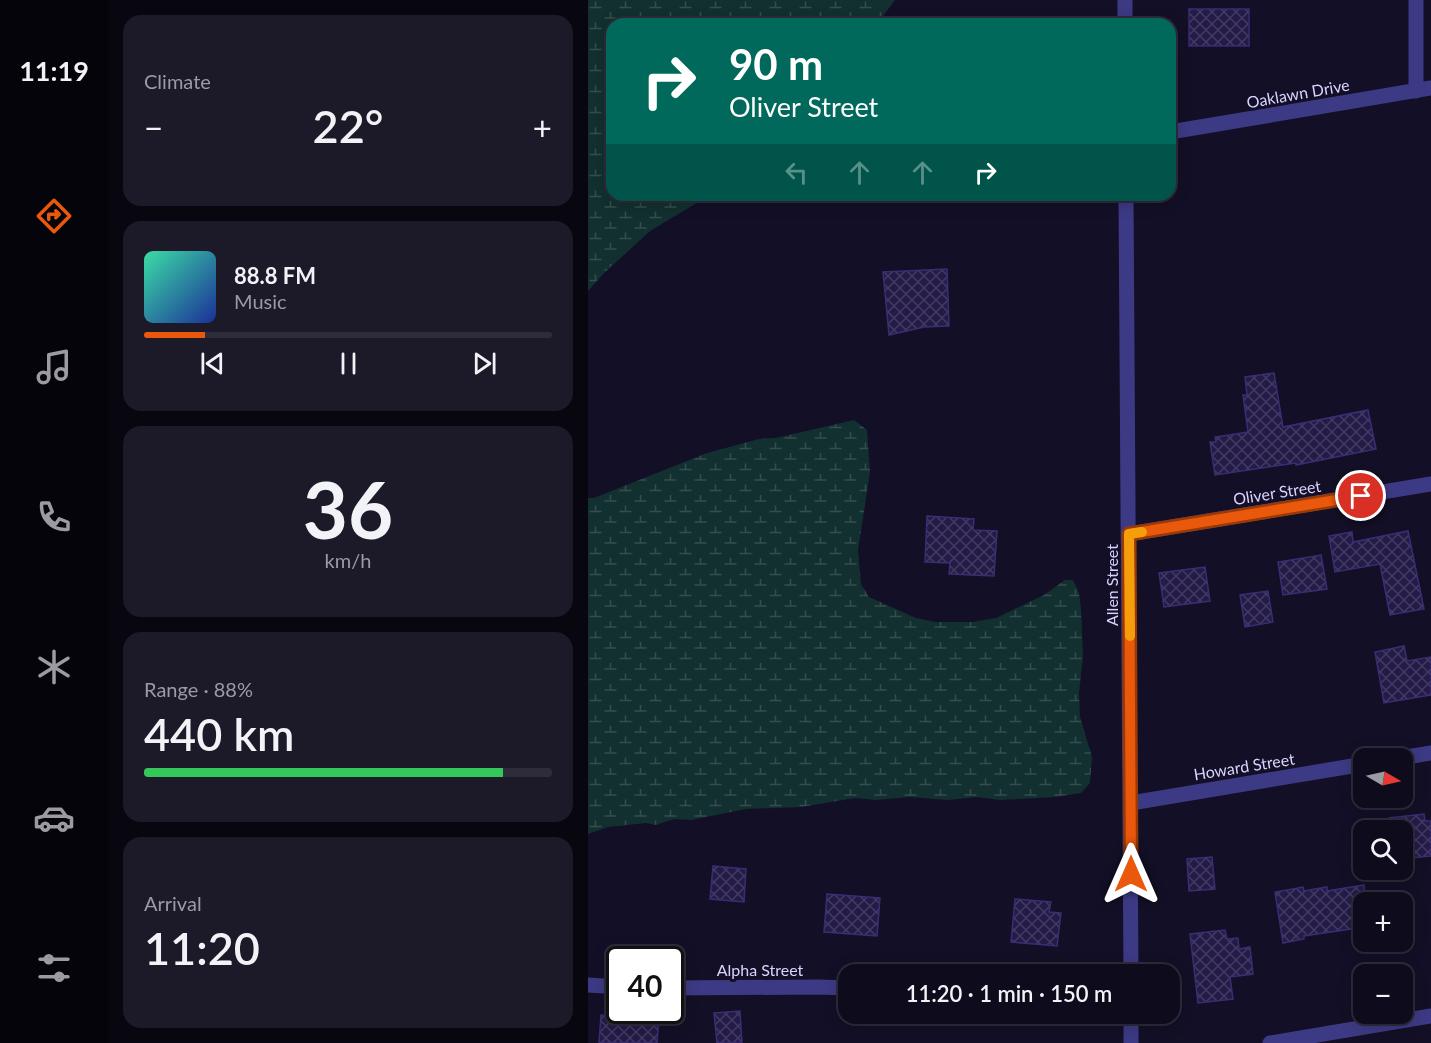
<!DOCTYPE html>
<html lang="en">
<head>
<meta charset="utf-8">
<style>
	:root { --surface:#0e0b1c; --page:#1c1929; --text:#f1f3f6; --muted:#9b9ba3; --line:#2e2b3b; --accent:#ea580c }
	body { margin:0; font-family:Lato,sans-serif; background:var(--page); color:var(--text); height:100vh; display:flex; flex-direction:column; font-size:22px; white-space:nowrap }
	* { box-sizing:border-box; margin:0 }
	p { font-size:20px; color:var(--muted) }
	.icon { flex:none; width:33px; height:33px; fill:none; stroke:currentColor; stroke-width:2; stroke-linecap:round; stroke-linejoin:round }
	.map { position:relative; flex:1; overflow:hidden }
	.panel { display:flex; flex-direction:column; gap:15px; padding:15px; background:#08060f; width:480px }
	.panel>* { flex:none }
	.banner { position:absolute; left:18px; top:18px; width:570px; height:183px; border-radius:18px; box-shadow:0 3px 15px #0003,0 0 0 2px var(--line); background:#00695c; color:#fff; overflow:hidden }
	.needle { width:39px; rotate:99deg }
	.tools { position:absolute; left:765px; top:748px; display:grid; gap:12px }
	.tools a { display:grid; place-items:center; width:60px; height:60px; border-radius:12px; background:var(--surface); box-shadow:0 3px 15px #0003,0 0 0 2px var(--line); font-size:30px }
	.speed { position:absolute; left:18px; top:946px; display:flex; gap:12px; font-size:30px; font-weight:700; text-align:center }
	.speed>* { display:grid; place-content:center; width:78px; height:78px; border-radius:50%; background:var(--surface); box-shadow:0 3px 15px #0003,0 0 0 2px var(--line); line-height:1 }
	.speed .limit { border:3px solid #111; border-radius:9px; background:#fff; color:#111 }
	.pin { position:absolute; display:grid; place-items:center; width:51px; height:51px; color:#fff; margin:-26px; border:3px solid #fff; border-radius:50%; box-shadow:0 2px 6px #0007 }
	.me { position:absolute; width:66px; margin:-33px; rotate:0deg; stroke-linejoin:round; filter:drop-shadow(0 0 4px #0008) }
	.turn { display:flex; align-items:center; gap:21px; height:126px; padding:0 24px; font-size:27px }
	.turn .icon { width:78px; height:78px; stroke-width:2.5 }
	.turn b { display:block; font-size:42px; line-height:51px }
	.lanes { display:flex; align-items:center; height:57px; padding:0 24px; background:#0003; justify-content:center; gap:30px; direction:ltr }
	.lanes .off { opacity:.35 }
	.big { font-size:45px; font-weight:600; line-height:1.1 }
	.panel .tile { flex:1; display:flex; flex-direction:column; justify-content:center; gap:9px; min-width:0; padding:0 21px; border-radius:18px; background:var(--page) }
	.panel .dial { align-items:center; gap:0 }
	.dial b { font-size:78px; line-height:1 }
	.song { display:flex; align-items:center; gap:18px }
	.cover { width:72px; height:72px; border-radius:9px; background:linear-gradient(135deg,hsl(160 70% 55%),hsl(230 70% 35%)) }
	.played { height:6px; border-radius:3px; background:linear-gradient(90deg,var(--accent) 15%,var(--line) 15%) }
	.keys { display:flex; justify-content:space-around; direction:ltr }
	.heat { display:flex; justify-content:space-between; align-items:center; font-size:33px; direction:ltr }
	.charge { height:9px; border-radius:4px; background:linear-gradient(90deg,#34c759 88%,var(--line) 0) }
	.trip { position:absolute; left:250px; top:964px; width:342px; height:60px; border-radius:18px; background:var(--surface); box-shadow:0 3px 15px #0003,0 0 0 2px var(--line); font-weight:600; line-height:60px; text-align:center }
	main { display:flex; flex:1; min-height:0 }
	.dock { display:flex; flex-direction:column; width:108px; justify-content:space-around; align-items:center; background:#06040b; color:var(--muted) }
	.dock .icon { width:42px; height:42px }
	.dock .active { color:var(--accent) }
	.dock b { font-size:27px; color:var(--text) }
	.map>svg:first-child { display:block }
	.wetland { fill:url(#wetland-marsh) }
	.building { fill:url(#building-cross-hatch); stroke:#3b2d73; stroke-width:1.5 }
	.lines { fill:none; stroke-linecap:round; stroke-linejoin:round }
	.minor { stroke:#3d3a85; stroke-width:15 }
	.tertiary { stroke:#3d3a85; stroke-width:15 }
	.route-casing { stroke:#983908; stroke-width:15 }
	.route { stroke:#ea580c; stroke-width:10 }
	.slow { stroke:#f59e0b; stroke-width:10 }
	.labels { text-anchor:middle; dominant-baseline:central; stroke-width:6; stroke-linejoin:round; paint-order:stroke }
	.street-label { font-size:16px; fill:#d9d4ff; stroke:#130f26 }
</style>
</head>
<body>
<main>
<nav class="dock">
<b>11:19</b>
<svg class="icon active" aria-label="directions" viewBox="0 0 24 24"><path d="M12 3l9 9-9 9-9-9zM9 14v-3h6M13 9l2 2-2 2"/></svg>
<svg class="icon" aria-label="music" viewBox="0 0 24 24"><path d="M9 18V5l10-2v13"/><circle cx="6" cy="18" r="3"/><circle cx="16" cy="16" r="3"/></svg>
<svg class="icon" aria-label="phone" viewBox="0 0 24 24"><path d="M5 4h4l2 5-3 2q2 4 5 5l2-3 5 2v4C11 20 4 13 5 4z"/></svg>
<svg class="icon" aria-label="climate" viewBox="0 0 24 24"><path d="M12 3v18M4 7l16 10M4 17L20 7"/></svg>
<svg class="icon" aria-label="car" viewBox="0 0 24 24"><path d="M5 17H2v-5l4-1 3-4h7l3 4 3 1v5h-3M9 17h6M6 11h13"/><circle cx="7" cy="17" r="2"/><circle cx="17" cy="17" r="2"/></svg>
<svg class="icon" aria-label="filters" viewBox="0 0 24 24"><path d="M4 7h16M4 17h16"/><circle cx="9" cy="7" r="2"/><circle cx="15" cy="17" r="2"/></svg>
</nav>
<section class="panel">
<div class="tile"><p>Climate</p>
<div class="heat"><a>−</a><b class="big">22°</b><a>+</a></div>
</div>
<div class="tile">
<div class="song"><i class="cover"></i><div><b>88.8 FM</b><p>Music</p></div></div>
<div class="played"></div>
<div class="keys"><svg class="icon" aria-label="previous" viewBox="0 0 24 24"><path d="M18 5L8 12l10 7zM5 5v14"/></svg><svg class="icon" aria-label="pause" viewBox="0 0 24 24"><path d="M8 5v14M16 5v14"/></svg><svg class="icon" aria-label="next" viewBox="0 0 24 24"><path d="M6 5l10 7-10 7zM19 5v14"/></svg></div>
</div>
<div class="tile dial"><b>36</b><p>km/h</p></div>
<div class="tile"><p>Range · 88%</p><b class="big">440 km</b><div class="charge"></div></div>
<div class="tile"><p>Arrival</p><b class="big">11:20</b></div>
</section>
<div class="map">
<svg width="843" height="1043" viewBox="0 0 843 1043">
	<defs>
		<pattern id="wetland-marsh" width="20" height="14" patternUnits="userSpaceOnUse" patternTransform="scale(1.5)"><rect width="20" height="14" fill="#12302f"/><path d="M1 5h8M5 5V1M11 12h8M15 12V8" fill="none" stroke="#344d4e"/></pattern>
		<pattern id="building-cross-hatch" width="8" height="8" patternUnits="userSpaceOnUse" patternTransform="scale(1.5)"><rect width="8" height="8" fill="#241b47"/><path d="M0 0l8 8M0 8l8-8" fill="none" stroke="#433b63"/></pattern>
	</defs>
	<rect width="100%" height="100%" fill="#130f26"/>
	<!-- wetland -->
	<path class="wetland" d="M0 0H307L289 24H24V195H122L62 231 15 274 0 291Z
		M266 420 279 430 282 472 270 550 273 584 281 597 328 618 348 622H384L408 618 456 595 477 580H485L491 593 493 609 495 656 491 693 492 717 504 757 502 783 493 793 467 797 412 800 389 797 360 800 322 797 288 800 267 798 213 807 158 809 103 820 86 819 68 825 58 823 20 827 0 834V498H6L119 453 171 439 188 438Z"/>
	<!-- building -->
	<path class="building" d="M601 9H661V46H601Z
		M359 269 361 326 336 327 301 335 295 272Z
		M686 373 695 427 780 410 788 449 708 465V463L627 475 622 442H628L627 437 660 432 655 395H659L657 377Z
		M339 516 386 519 385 530 409 531 406 576 361 574 362 563 337 562Z
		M820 531 836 609 802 615 792 564 747 572 741 536 764 532 765 542Z
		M733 555 739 589 695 595 690 562Z
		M617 567 622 601 576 607 571 573Z
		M680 591 685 622 657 627 652 595Z
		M816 646 819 661 843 657V695L796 703 787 652Z
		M836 814 837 821H843V856L814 859V831H802L801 818Z
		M624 857 627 889 601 891 599 859Z
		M125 866 158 869 156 902 122 899Z
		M778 870H808L809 875 779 879Z
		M776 885V927L716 936V939L695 943 687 892 715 887 716 891 739 887V891Z
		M239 894 292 898 289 936 236 932Z
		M427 899 463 902 461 912 473 913 469 946 423 942Z
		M637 930 639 939 650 938 651 949 662 947 665 974 642 977 645 999 610 1003 602 934Z
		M152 1011 154 1043H129L126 1013Z
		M13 1015 71 1018 69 1043H11Z"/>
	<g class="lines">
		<!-- minor -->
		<path class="minor" d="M828 91V0
			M582 132 843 88
			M541 534 843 484
			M807 759 843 753
			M543 803 776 764
			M0 985 32 987
			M82 988 230 987 261 988
			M682 1043 843 1016"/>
		<!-- tertiary -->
		<path class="tertiary" d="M537 0V24
			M538 195 543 975
			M543 1043V1014"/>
	</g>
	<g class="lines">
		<!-- route casing -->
		<g class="route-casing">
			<path id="route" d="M543 874 541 534 773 496"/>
		</g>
		<!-- route -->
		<use href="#route" class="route"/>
		<!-- slow -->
		<path class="slow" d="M542 636 541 534 554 532"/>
	</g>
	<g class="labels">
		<!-- street labels -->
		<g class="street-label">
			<text transform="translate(710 93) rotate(-10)">Oaklawn Drive</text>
			<text transform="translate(689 492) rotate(-9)">Oliver Street</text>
			<text transform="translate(523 585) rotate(-90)">Allen Street</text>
			<text transform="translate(656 766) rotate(-9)">Howard Street</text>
			<text x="172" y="969">Alpha Street</text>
		</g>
	</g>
</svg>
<div class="tools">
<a><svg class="needle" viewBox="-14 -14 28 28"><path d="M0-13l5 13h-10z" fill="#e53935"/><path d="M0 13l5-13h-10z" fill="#9b9ba3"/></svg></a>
<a><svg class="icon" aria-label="search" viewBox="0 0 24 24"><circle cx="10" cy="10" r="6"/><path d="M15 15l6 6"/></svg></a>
<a>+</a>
<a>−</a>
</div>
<div class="speed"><div class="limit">40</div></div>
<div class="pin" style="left:773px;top:496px;background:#d93025"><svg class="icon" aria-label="arrive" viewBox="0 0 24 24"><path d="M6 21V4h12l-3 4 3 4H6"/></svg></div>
<svg class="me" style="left:543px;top:874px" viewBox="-20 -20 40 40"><path d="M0-17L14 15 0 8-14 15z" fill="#ea580c" stroke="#fff" stroke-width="4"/></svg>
<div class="trip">11:20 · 1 min · 150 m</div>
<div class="banner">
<div class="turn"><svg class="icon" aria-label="right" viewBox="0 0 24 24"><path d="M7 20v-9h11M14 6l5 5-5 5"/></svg><div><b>90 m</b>Oliver Street</div></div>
<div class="lanes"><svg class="icon off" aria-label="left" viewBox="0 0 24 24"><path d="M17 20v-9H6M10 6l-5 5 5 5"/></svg><svg class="icon off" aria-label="ahead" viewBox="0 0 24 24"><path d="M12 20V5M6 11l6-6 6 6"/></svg><svg class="icon off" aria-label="ahead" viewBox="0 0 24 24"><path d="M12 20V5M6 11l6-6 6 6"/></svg><svg class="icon" aria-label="right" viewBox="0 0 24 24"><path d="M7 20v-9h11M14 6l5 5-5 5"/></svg></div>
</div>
</div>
</main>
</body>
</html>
